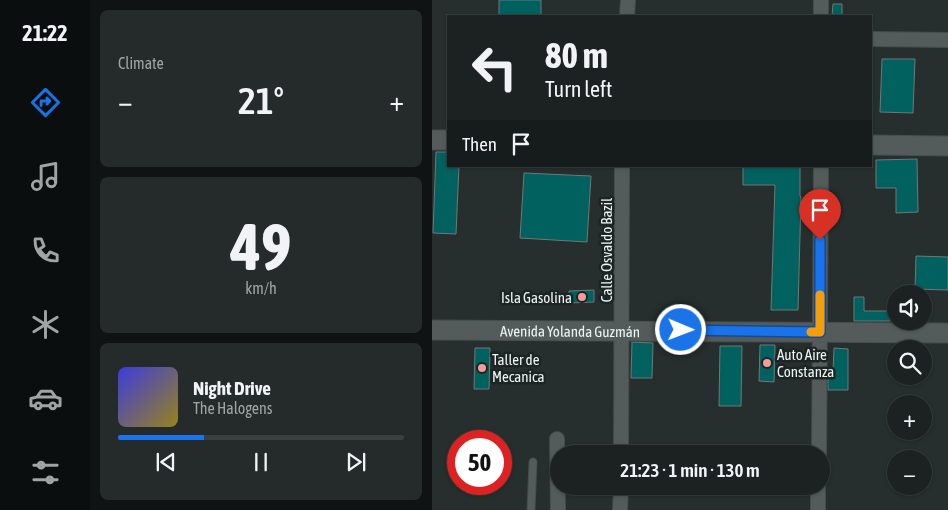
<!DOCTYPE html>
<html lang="en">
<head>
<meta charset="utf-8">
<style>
	:root { --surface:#1c2222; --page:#252a2a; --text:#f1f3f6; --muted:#a0a4a5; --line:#3a3f40; --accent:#1a73e8 }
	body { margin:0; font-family:"Asap Condensed",sans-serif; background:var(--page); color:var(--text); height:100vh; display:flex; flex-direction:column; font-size:19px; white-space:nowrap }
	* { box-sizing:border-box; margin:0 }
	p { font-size:16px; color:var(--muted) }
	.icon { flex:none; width:28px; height:28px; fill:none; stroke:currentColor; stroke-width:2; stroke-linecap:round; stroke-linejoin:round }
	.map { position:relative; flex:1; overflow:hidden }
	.side { display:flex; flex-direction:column; gap:10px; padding:10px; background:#0f1313; width:342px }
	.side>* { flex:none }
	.guide { position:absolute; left:15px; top:15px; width:425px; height:152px; border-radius:0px; box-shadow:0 1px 4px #0004,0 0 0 1px var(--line); background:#1c2222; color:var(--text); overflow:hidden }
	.tools { position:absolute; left:455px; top:285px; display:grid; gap:10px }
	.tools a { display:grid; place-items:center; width:45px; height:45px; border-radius:50%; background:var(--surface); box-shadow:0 1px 4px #0004,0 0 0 1px var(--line); font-size:25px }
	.speed { position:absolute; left:15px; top:430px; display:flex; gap:10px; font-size:25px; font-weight:700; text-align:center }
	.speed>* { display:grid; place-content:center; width:65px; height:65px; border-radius:50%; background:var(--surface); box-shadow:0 1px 4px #0004,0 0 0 1px var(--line); line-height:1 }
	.speed .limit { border:8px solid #d22; background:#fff; color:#111 }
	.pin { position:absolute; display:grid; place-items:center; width:42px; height:42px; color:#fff; margin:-51px -21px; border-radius:50% 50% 50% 0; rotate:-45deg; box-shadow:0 0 5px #0007 }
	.pin .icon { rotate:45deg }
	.me { position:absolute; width:55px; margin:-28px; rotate:91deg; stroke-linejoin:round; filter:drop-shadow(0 0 4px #0008) }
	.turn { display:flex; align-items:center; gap:18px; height:105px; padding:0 15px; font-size:22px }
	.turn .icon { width:65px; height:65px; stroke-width:2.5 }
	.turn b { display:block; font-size:35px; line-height:42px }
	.then { display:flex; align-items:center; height:48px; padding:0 15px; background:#0003; gap:10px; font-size:19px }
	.big { font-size:38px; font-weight:600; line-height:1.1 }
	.side .widget { flex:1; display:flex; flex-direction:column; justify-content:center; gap:8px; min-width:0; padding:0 18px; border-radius:8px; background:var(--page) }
	.side .dial { align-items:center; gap:0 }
	.dial b { font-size:65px; line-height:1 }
	.song { display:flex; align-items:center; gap:15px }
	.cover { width:60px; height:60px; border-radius:8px; background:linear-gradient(135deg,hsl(240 70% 55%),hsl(50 70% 35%)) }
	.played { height:5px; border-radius:2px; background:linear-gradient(90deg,var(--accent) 30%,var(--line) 30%) }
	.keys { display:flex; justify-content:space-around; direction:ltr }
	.heat { display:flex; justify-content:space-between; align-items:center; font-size:28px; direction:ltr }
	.trip { position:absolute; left:118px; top:445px; width:280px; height:50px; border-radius:25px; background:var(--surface); box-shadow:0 1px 4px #0004,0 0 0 1px var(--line); font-weight:600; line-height:50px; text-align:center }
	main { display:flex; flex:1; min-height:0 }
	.menu { display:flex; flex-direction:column; width:90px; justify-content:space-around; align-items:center; background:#0b0e0e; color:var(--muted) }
	.menu .icon { width:35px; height:35px }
	.menu .selected { color:var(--accent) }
	.menu b { font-size:22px; color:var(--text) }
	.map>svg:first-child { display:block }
	.building { fill:#00615e; stroke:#6f7978 }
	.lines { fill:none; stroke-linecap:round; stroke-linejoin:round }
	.lane-casing { stroke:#454c4b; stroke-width:9 }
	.street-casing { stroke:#454c4b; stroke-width:16 }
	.secondary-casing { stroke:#454c4b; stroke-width:21 }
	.lane { stroke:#535c5b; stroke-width:7 }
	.street { stroke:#535c5b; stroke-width:14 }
	.secondary { stroke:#535c5b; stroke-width:19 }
	.route-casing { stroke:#114b97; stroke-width:12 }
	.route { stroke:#1a73e8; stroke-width:9 }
	.slow { stroke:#f59e0b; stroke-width:9 }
	.poi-dot { fill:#f59b9a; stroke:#1c2524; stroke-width:2 }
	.labels { text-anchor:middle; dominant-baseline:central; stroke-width:5; stroke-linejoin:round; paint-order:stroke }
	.street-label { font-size:15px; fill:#eef4f3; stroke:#1c2524 }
	.poi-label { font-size:15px; fill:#eef4f3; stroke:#1c2524; text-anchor:start }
</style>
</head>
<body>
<main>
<nav class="menu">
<b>21:22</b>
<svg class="icon selected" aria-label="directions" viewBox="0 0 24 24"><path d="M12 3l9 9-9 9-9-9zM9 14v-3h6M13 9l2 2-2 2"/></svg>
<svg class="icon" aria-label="music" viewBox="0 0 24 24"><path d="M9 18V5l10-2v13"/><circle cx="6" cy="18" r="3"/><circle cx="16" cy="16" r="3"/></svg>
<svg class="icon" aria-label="phone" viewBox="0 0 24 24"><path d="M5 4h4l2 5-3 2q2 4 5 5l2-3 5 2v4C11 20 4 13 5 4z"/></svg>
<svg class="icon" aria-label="climate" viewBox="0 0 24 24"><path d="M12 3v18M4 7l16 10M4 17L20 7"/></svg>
<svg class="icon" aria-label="car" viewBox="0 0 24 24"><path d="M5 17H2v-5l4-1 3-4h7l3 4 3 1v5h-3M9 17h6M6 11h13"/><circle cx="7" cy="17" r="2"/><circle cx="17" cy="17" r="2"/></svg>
<svg class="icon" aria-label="filters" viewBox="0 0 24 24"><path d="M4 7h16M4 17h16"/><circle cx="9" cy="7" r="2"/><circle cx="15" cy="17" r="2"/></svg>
</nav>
<section class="side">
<div class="widget"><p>Climate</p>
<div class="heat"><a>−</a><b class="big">21°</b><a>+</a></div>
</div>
<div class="widget dial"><b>49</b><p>km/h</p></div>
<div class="widget">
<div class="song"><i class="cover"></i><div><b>Night Drive</b><p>The Halogens</p></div></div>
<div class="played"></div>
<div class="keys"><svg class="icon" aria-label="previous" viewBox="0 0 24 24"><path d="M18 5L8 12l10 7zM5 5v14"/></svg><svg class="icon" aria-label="pause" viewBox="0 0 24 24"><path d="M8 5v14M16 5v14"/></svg><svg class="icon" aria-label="next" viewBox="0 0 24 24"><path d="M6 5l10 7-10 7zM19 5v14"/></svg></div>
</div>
</section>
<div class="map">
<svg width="516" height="510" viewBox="0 0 516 510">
	<rect width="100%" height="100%" fill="#262e2e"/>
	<!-- building -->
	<path class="building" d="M67 0H109V16H67Z
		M401 4H410V16H400Z
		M450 59H483L481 113 448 112Z
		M4 152H16V166H27L24 234 1 233Z
		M485 159 486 212 464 213V188H444V160Z
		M311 166H368V196L369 197 366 310H339L343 185H311Z
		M92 173 159 176 155 242 88 238Z
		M484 256 516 257V290L483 289Z
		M162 290V302L137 303V291Z
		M422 297H432V311H458V321H422Z
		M200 342 221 343 220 378H199Z
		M328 345H343L342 382 327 381Z
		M288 346H310L309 406H287Z
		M43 348H58L57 389H42Z
		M402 348 416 349V390H396V372H401Z"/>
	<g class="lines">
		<!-- lane casing -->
		<g class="lane-casing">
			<path id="lane" d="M99 510 101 462"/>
		</g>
		<!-- street casing -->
		<g class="street-casing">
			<path id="street" d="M389 0V16
				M195 16 196 0
				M439 39 516 40
				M125 439 126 510
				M189 454 190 166
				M387 454 389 166
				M188 510 189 486
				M386 510V486"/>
		</g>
		<!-- secondary casing -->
		<g class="secondary-casing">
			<g id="secondary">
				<path d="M0 140H16"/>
				<path d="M439 145 516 146"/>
				<path id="s1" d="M0 330 516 333"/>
			</g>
		</g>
		<!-- lane -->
		<use href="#lane" class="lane"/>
		<!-- street -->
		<use href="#street" class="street"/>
		<!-- secondary -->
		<use href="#secondary" class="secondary"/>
	</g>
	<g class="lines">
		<!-- route casing -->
		<g class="route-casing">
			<path id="route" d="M249 330 388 332V240"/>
		</g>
		<!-- route -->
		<use href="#route" class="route"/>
		<!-- slow -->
		<path class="slow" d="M379 332H388V295"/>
	</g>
	<!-- markers -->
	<g class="poi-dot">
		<circle cx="150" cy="297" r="5"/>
		<circle cx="335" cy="363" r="5"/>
		<circle cx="50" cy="368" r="5"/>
	</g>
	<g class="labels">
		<!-- street labels -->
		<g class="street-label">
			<text transform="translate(174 250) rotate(-90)">Calle Osvaldo Bazil</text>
			<text stroke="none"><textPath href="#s1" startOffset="138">Avenida Yolanda Guzmán</textPath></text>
		</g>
		<!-- poi labels -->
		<g class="poi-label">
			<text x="140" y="297" text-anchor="end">Isla Gasolina</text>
			<text x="345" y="354">Auto Aire<tspan x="345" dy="17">Constanza</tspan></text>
			<text x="60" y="359">Taller de<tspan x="60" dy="17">Mecanica</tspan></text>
		</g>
	</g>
</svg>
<div class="tools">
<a><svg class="icon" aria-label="sound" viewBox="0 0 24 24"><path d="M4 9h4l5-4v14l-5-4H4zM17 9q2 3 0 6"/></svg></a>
<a><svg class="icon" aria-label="search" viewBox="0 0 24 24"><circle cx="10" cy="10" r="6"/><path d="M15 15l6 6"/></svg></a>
<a>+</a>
<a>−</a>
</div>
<div class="speed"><div class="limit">50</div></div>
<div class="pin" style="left:388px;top:240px;background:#d93025"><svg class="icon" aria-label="arrive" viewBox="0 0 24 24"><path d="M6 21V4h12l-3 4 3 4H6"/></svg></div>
<svg class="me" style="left:249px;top:330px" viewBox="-20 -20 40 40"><circle r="17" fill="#1a73e8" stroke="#fff" stroke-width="3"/><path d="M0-11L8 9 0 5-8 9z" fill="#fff"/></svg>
<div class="trip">21:23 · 1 min · 130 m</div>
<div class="guide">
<div class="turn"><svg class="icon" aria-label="left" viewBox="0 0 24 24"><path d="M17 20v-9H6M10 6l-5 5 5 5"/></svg><div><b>80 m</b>Turn left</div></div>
<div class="then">Then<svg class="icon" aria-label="arrive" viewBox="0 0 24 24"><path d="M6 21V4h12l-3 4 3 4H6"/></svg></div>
</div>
</div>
</main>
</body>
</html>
